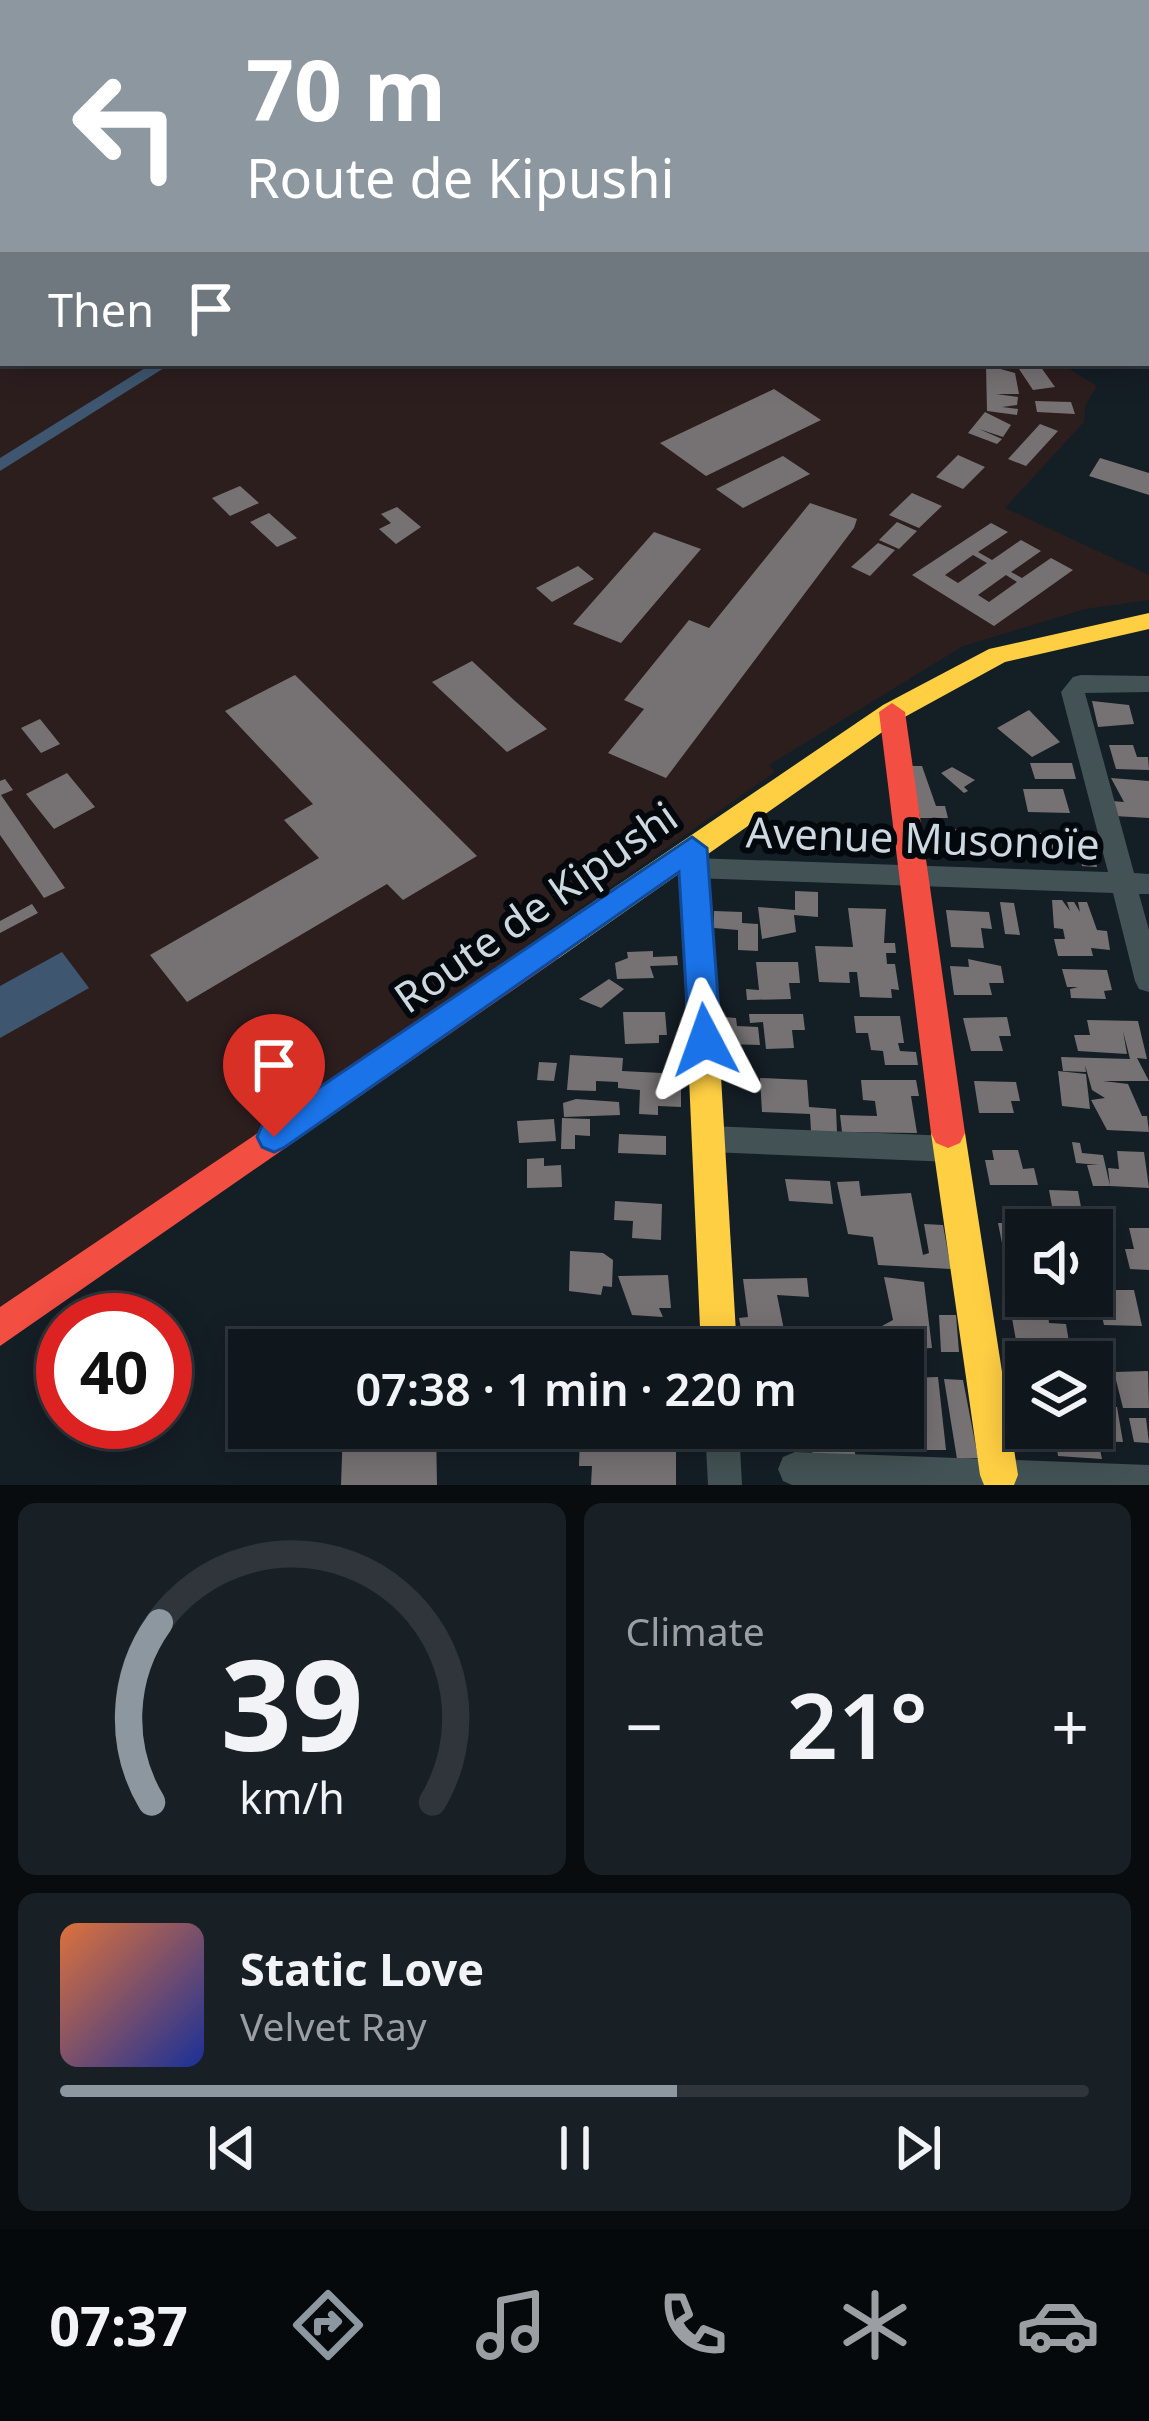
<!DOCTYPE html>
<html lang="en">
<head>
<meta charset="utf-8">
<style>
	:root { --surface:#0f161c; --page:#181f25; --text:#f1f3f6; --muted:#9b9fa3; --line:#2f353b; --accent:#8c979f }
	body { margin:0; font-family:"Noto Sans",sans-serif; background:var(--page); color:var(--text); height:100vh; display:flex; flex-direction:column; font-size:45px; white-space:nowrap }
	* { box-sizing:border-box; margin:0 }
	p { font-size:39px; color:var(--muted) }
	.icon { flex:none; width:66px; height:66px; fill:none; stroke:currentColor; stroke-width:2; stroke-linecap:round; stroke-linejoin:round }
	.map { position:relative; height:1485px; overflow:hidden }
	.side { display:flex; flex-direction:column; gap:18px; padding:18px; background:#080c0f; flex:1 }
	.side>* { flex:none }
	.banner { position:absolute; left:0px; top:0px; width:1149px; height:366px; box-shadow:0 6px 30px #0003,0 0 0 3px var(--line); background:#8c979f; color:#fff; overflow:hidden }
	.tools { position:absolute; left:1005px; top:1209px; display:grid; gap:24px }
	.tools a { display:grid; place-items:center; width:108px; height:108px; border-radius:0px; background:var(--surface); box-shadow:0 6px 30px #0003,0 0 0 3px var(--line); font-size:60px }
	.speed { position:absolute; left:36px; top:1293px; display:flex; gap:24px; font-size:60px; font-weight:700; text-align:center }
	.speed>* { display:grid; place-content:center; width:156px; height:156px; border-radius:50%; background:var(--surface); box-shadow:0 6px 30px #0003,0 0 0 3px var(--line); line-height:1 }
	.speed .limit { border:18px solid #d22; background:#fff; color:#111 }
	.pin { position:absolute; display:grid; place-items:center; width:102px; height:102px; color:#fff; margin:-123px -51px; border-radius:50% 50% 50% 0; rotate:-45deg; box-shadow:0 0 12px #0007 }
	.pin .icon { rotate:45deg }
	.me { position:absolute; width:132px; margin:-66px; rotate:356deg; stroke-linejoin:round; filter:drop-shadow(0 0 9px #0008) }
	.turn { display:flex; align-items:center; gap:42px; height:252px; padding:0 48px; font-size:54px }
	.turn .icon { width:156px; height:156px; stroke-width:2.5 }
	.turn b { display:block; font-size:84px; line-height:102px }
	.then { display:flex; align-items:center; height:114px; padding:0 48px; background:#0003; gap:24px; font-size:45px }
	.big { font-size:90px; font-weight:600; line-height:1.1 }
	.side .tile { flex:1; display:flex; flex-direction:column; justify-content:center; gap:18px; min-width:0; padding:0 42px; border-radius:18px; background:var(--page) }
	.side .dial { align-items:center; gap:0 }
	.dial svg { height:312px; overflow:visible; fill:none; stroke:var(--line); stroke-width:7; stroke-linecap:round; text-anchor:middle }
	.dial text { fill:var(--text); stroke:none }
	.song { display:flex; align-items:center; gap:36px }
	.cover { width:144px; height:144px; border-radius:18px; background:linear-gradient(135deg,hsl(20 70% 55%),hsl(230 70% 35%)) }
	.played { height:12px; border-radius:6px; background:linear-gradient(90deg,var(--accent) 60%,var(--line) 60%) }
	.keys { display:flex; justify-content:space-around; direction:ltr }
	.heat { display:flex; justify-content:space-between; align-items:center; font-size:66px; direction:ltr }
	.side .tiles { flex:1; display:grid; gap:18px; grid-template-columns:1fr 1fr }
	.tile:last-child { grid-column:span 2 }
	.trip { position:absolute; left:228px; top:1329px; width:696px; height:120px; border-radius:0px; background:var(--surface); box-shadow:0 6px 30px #0003,0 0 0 3px var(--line); font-weight:600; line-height:120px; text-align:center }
	.menu { display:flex; height:192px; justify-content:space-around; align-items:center; background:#06090b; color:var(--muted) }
	.menu .icon { width:84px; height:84px }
	.menu .active { color:var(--accent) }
	.menu b { font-size:54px; color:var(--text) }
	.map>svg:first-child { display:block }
	.industrial { fill:#2d1e1e }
	.water { fill:#3e566f }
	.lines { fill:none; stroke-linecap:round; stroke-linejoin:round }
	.canal { fill:#3e566f; fill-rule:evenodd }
	.building { fill:#767274; fill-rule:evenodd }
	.street { fill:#435254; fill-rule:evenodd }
	.slow { fill:#ffcf43; fill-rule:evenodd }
	.jam { fill:#f24e42; fill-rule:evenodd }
	.route { fill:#1a73e8; stroke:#114b97; stroke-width:3 }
	.labels { text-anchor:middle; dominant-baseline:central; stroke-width:12; stroke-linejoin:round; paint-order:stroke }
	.street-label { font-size:42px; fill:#cdd8e0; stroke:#03080d }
</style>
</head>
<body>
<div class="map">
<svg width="1149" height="1485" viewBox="0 0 1149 1485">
	<rect width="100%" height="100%" fill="#141e25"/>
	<!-- industrial -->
	<path class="industrial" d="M0 0H1149V75L1146 3H3V363H1059L1097 386 1085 406 1084 422 1005 508 1149 575V600L1085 609 963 646 769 765 775 772 0 1313Z"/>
	<!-- water -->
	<path class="water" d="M62 952 89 988 0 1038V986Z"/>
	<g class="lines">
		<!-- canal -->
		<path class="canal" d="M1146 87H1149V95H1146Z
			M153 363H172L0 471V458Z"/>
	</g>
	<!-- building -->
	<path class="building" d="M1015 363H1038L1055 387 1033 390Z
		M986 365 1015 373 1019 394H996L1018 397 1017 405 1002 407 1018 409 1017 415 987 411Z
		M774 389 821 420 706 476 660 443Z
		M1035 401 1071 402 1075 414 1037 412Z
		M985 412 1011 425 1003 437 979 429 1002 439 997 444 968 433Z
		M1040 424 1058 431 1026 466 1008 459Z
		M958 455 985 467 963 489 936 477Z
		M783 456 810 474 743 508 716 489Z
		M1100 458 1149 473V495L1089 476Z
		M240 486 259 503 230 516 212 498Z
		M912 493 942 506 919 528 889 515Z
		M810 503 857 519 854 528 666 778 608 753 644 709 624 700 689 620 709 628Z
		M397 507 421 527 396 544 379 529 391 523 381 514Z
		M269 513 297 538 277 547 250 522Z
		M897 522 917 531 899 549 879 540Z
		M991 523 1008 532 978 552 992 560 1021 540 1041 551 1011 572 1022 578 1051 558 1073 570 994 626 912 575ZM973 555 987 563 958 583 945 575ZM1006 575 1017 582 989 602 978 595Z
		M654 532 701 549 621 643 573 624Z
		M878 543 895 550 870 576 851 567Z
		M578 566 594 579 552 602 536 588Z
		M472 661 515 701 547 729 507 752 432 682Z
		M295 675 477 856 403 900 387 884 187 1002 150 955 319 858 284 820 313 804 225 711Z
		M1092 701 1129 705 1134 724 1098 727Z
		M1029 710 1060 742 1032 757 997 728Z
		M40 719 60 744 41 753 21 728Z
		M1109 745H1133L1137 757H1148L1149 770 1116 769Z
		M1030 763H1072L1076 779H1035Z
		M911 766H922L936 806H945L948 818H920Z
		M952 767 975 780 964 787 968 791 964 793 941 773Z
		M67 773 95 807 54 829 26 794Z
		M1111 778 1149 781V818L1114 816 1112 801 1124 802Z
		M5 779 13 790 1 795 65 888 44 898 0 835V781Z
		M1023 789H1063L1070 813 1028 812Z
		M934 828 973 830 976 853 936 851Z
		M1036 833H1074L1077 846 1093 847 1097 867 1082 866 1080 854H1042Z
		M795 891 818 892V917L794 915 796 932 762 939 758 907 795 910Z
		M1052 900H1062L1070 911 1067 902H1074L1080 912 1078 902H1087L1097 930 1107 931 1110 950 1091 948 1093 956H1058L1054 939H1065L1063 929 1054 928Z
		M1000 902 1014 903 1020 935 1005 934Z
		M32 904 38 913 0 933V921Z
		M848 908 886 909 884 943H895L896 953H886L887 964H895L899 990 891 989 892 998 860 997 857 972H849L850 983 819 982 815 946 853 947Z
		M946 910 989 912 992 929 981 928 984 948 951 947Z
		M714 911 742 912V923L758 924V951L738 950V930L714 928Z
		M653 951V957L677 956 678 965 650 966 654 978 617 979 615 963 628 958 627 952Z
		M968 959 1001 966 1004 983H989L992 995H954L950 966 969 967Z
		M756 962H798L800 983H789L791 999 747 1000 746 989 759 990Z
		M1062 969 1107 970 1112 990 1104 991 1106 999 1071 998 1070 989 1078 987H1067Z
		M609 979 624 989 601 1008 579 999Z
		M623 1012H665L667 1035H659V1043L625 1044Z
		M749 1014H803L805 1030H792L794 1048 766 1049 763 1022 750 1023Z
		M854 1016H900L904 1043H898L900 1051 916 1052 918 1065H885L883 1051 871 1050 868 1033H856Z
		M724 1017 736 1018 737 1026 758 1027 760 1045 726 1044Z
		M1007 1017 1011 1036H999L1003 1051H971L963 1018Z
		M1087 1020 1138 1021 1147 1059 1137 1058 1149 1081H1103L1128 1084 1142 1116H1147L1149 1132 1107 1130 1091 1100 1105 1098 1092 1090 1085 1065 1086 1072 1063 1071 1061 1057 1130 1059 1123 1031 1127 1054 1078 1051 1074 1035H1090Z
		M570 1055 623 1058 622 1071 662 1073V1082L681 1083V1107L658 1106V1115L639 1114 640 1090 618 1088V1082L596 1081V1091L567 1090Z
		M539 1062 557 1063 554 1081 537 1080Z
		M1058 1071 1086 1074 1090 1109 1062 1106Z
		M760 1078 807 1080 809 1107 836 1109 837 1133 811 1131 810 1114 762 1112Z
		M861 1080H916L919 1096H911L917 1133 842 1132 840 1115 877 1116 875 1101 863 1100Z
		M974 1081 1016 1082 1020 1101H1011L1014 1113H979Z
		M576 1099 619 1102 620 1115 564 1117 563 1103Z
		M562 1118 590 1119V1136L575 1135V1149H561Z
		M554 1119 556 1141 519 1143 517 1121Z
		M619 1134 666 1136V1155L618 1153Z
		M1072 1142 1080 1143 1082 1153 1103 1155 1110 1186H1093L1087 1165H1099L1076 1163Z
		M992 1150H1018L1023 1169 1034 1168 1038 1185H990L985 1160H994Z
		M1117 1151 1144 1152 1149 1188 1110 1186 1108 1168 1119 1169Z
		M544 1158V1166L561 1165 562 1187 527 1188V1159Z
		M785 1179 830 1181 833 1204 789 1201Z
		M859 1181 861 1196 911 1193 923 1255 929 1253 924 1224 943 1225 951 1269 878 1265 873 1237 848 1234 837 1182Z
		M1049 1190 1078 1191 1081 1207 1052 1206Z
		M615 1201 662 1204 661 1240 632 1238 633 1221 614 1220Z
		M998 1223H1034L1036 1230H1026V1263H1006Z
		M1129 1228H1149V1270L1130 1269 1125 1249H1134Z
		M570 1251 603 1253 613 1260 612 1287 603 1286 601 1295 569 1291Z
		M1095 1254 1111 1256 1113 1278 1097 1276Z
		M668 1275 671 1308H659L663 1317 632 1315 618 1276Z
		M884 1277 924 1282 932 1348 891 1350 882 1326 893 1320Z
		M807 1278 809 1297 777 1295 785 1335 803 1332 808 1350H745L739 1318 748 1317 743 1279Z
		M1096 1290H1134L1142 1326 1104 1325Z
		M1010 1307 1047 1308 1049 1323 1066 1324 1070 1348 1017 1346Z
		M939 1315H956L959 1352H941Z
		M1148 1371 1149 1408H1123L1114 1372Z
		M938 1377 946 1450H908L903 1378Z
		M944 1379 963 1380 978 1458 957 1459Z
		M1092 1406 1117 1407 1123 1442 1095 1441Z
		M1129 1418H1146L1149 1443 1134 1442Z
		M343 1428H436L437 1485H341Z
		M749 1428H786L799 1434 798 1449 750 1446Z
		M808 1428H852L856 1461 814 1462Z
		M1031 1428H1083L1084 1437 1032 1435Z
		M580 1432 676 1436V1485H591L592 1466H579Z
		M1056 1442 1099 1445 1102 1459 1058 1456Z"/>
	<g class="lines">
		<!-- street -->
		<path class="street" d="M1146 307H1149V318H1146Z
			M1081 675 1149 676V692L1085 693 1134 873 1149 874V894H1139L1149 930V992L1139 989 1135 981 1113 893 693 878 684 875 680 868 684 861 693 858 1108 872 1061 692 1073 677Z
			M710 1126 951 1136 962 1140 966 1149 962 1158 951 1162 710 1152 700 1148 695 1139 700 1130Z
			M705 1428H739L742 1485H708Z
			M795 1452 1149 1465V1485H792L783 1481 778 1469 783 1457Z"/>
		<!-- slow -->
		<path class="slow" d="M1149 613V629L1005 662 901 719 708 854 737 1350H701L680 873 559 958 548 961 537 958 533 949 537 940 883 705 989 649Z
			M948 1118 960 1123 965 1133 1018 1475 1014 1485H984L980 1475 931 1133 936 1123Z"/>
		<!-- jam -->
		<path class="jam" d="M892 703 905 712 965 1133 960 1143 948 1148 936 1143 931 1133 879 712Z
			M548 937 559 940 563 949 559 958 0 1346V1307Z"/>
	</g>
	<!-- route -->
	<path class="route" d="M692 837 707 848 721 1040 716 1050H693L689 1040 679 872 285 1147 274 1152 262 1147 257 1137 262 1126Z"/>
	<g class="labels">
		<!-- street labels -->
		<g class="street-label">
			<text transform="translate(923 837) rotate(2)">Avenue Musonoïe</text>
			<text transform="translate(535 906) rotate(-35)">Route de Kipushi</text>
		</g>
	</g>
</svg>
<div class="tools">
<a><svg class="icon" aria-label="sound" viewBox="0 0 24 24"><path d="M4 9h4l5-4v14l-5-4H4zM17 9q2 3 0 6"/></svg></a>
<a><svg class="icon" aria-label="layers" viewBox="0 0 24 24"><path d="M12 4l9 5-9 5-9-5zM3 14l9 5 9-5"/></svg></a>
</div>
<div class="speed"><div class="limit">40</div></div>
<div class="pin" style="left:274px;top:1137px;background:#d93025"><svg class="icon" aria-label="arrive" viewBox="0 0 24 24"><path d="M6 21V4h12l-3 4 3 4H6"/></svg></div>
<svg class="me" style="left:705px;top:1040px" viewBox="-20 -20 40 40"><path d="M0-17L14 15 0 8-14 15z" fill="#1a73e8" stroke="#fff" stroke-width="4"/></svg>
<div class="trip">07:38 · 1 min · 220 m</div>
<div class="banner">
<div class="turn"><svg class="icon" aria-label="left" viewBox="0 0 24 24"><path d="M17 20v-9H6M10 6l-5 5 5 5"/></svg><div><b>70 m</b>Route de Kipushi</div></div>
<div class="then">Then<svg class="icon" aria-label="arrive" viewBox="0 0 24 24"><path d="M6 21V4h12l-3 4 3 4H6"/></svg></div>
</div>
</div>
<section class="side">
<div class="tiles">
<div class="tile dial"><svg viewBox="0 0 100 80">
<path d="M14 69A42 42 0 1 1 86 69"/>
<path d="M14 69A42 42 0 0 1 16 23" stroke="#8c979f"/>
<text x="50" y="56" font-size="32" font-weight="700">39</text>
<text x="50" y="72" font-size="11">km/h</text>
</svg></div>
<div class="tile"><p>Climate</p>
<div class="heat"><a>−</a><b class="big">21°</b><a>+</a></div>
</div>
<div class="tile">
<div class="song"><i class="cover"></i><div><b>Static Love</b><p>Velvet Ray</p></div></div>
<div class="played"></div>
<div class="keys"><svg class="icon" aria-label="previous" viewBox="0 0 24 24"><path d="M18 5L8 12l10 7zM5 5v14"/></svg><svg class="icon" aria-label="pause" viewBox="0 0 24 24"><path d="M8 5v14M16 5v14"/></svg><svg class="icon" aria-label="next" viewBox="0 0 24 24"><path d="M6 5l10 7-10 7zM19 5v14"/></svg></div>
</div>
</div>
</section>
<nav class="menu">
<b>07:37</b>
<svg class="icon active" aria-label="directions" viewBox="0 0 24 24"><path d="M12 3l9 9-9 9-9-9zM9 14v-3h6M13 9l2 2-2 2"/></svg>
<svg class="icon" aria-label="music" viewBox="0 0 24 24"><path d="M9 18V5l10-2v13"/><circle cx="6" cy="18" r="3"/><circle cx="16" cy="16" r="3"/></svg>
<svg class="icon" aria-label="phone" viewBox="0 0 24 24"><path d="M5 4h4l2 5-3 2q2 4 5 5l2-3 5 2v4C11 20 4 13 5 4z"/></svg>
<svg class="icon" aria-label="climate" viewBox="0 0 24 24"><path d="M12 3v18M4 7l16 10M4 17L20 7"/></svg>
<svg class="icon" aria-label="car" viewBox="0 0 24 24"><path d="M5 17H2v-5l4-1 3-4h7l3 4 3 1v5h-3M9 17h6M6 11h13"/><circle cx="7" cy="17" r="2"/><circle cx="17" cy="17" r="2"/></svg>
</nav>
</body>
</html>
